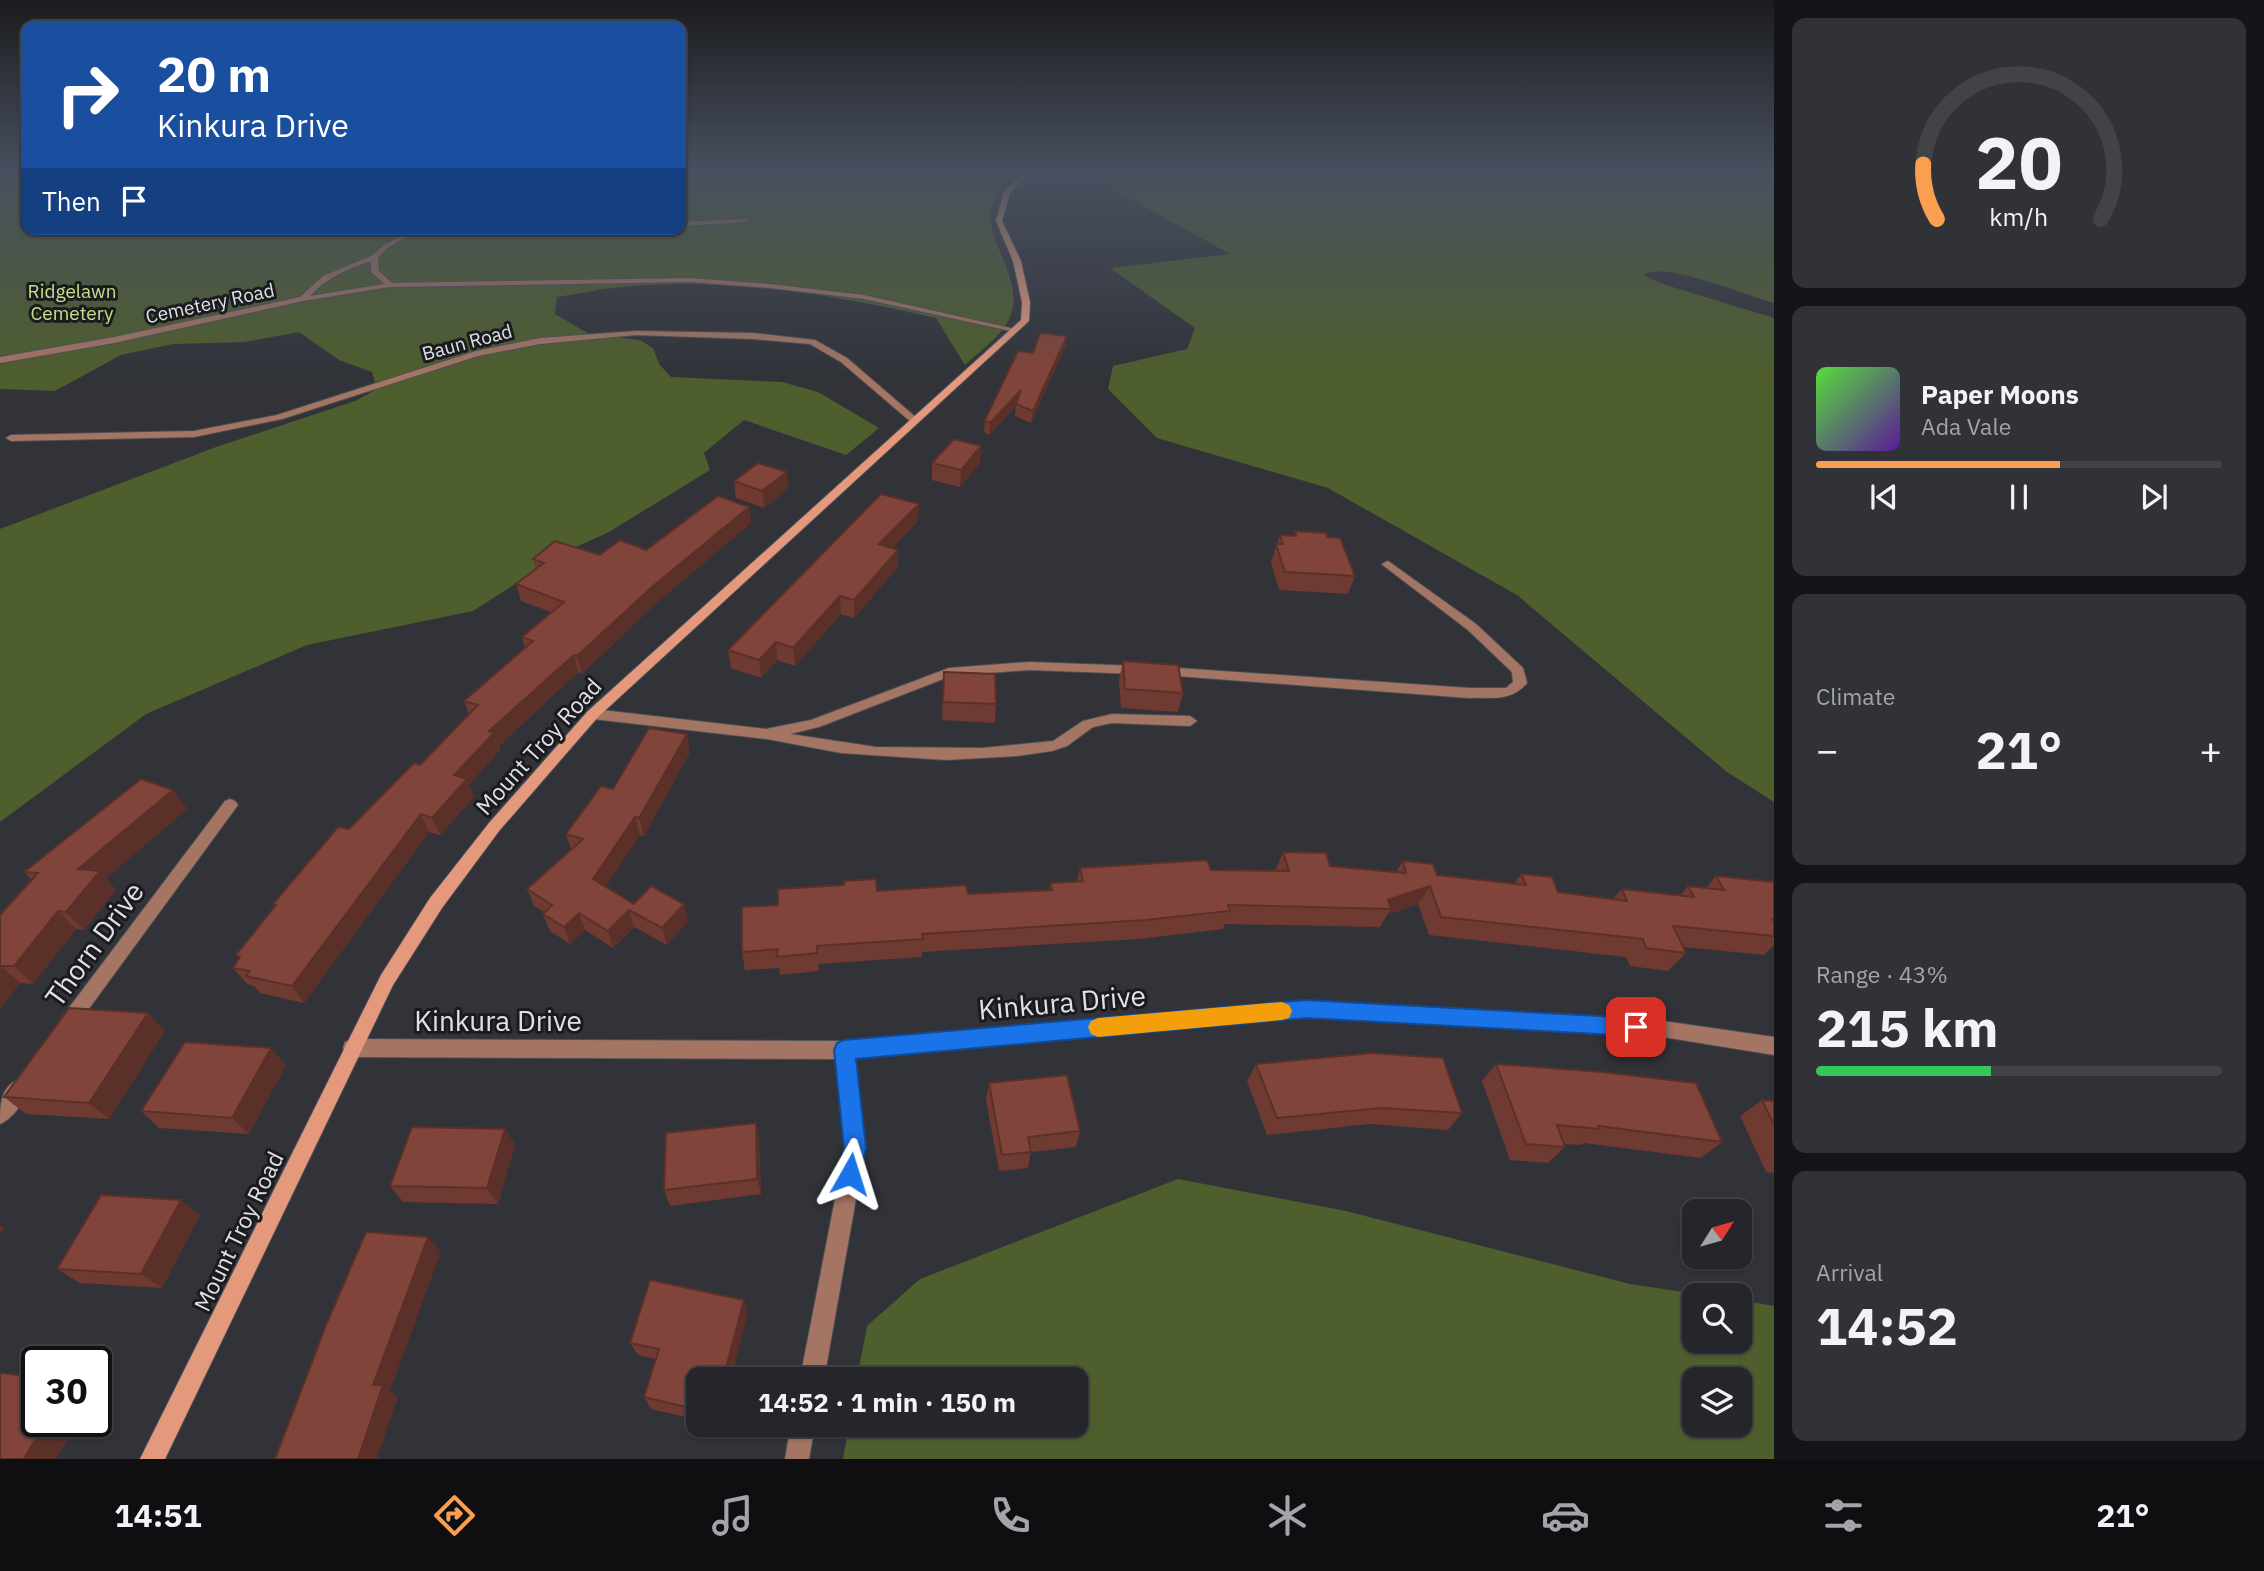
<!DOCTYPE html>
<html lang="en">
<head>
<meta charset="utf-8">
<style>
	:root { --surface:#25262b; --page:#313237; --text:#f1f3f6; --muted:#a3a5a9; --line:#424347; --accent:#fa9f4f }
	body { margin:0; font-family:"IBM Plex Sans",sans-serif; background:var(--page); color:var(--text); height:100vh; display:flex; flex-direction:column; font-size:26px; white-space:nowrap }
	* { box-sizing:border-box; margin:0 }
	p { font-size:23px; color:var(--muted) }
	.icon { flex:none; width:38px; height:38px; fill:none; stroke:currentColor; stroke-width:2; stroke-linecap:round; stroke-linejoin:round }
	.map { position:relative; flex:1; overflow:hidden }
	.drawer { display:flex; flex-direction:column; gap:18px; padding:18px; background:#141518; width:490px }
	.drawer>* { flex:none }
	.banner { position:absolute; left:21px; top:21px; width:665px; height:214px; border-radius:14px; box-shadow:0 2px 5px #0004,0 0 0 2px var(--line); background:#1a4fa0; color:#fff; overflow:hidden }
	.needle { width:46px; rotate:53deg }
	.fabs { position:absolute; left:1682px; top:1199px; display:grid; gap:14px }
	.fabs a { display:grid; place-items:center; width:70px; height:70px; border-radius:14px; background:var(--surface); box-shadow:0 2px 5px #0004,0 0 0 2px var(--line); font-size:35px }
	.speed { position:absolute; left:21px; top:1346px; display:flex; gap:14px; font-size:35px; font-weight:700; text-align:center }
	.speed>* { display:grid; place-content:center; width:91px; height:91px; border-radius:50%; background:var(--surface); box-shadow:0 2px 5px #0004,0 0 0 2px var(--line); line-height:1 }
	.speed .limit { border:4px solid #111; border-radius:10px; background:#fff; color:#111 }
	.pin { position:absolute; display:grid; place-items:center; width:60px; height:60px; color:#fff; margin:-30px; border-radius:14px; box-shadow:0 4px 10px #0006 }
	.me { position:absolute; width:77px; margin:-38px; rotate:6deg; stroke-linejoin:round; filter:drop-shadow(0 0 5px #0008) }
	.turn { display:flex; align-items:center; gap:24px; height:147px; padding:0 21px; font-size:32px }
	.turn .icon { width:91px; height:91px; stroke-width:2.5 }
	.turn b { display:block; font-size:49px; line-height:60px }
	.then { display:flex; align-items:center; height:66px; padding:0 21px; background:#0003; gap:14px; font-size:26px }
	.big { font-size:52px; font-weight:700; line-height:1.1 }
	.drawer .widget { flex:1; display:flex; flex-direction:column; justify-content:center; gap:10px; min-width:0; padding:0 24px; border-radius:14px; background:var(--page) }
	.drawer .dial { align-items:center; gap:0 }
	.dial svg { height:182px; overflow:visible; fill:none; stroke:var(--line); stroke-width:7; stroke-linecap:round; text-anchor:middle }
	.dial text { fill:var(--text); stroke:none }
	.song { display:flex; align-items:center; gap:21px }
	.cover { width:84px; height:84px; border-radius:10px; background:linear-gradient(135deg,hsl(110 70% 55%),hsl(270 70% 35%)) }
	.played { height:7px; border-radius:4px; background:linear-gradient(90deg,var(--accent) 60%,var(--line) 60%) }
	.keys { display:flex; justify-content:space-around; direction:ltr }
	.heat { display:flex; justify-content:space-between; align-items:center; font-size:38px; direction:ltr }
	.charge { height:10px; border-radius:5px; background:linear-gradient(90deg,#34c759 43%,var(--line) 0) }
	.trip { position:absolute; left:686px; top:1367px; width:402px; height:70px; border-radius:14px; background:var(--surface); box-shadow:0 2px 5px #0004,0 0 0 2px var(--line); font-weight:700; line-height:70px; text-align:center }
	.tabs { display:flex; height:112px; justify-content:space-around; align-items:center; background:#0f0f11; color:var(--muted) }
	.tabs .icon { width:49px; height:49px }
	.tabs .on { color:var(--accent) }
	.tabs b { font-size:32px; color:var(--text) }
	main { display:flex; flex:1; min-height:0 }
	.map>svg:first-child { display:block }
	.green { fill:#4f5e2d; fill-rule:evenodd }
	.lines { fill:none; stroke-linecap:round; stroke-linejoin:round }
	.lane-casing { stroke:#4d4f55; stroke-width:2 }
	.street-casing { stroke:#4d4f55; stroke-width:2 }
	.secondary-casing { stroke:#4d4f55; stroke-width:2 }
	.lane { fill:#a47563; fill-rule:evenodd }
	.street { fill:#a47563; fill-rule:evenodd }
	.secondary { fill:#e4997c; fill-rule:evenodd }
	.wall { fill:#6f3a32 }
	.shaded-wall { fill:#5a3029 }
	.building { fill:#81443a; stroke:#5a3029; stroke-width:2 }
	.route { fill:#1a73e8; stroke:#114b97; stroke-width:2 }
	.slow { fill:#f59e0b }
	.labels { text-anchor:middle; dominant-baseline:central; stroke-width:6; stroke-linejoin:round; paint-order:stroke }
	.far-park-label { font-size:19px; fill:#c4e089; stroke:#1a1b1e }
	.far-street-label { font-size:19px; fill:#e0e1e5; stroke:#1a1b1e }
	.street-label { font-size:23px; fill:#e0e1e5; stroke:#1a1b1e }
	.near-street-label { font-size:28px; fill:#e0e1e5; stroke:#1a1b1e }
</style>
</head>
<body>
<main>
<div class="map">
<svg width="1774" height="1459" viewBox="0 0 1774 1459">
	<rect width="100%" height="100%" fill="#313339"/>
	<!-- green -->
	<path class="green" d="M0 171H26V229H681V171H889L920 180 955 171H1016C1006 182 989 201 990 217 992 248 1024 284 1010 317 1002 336 980 351 965 365L936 318C834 294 726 277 621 287 599 289 578 294 557 297L555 314 589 334 640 340 653 348 659 364 671 377 782 382 818 392 879 428 846 455 744 420 704 453 710 470 609 532 565 552 473 611 307 645 146 714 0 822V529L216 447 355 401 377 389 372 372 339 360 299 332 244 342 173 344 121 355 55 391 0 389Z
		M1123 171H1774V303C1748 296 1663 260 1643 275L1666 285 1774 318V802L1727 772 1517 595 1328 488 1157 438 1108 389 1113 366 1187 349 1195 328 1110 268 1230 254 1111 188Z
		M1178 1179 1346 1211 1630 1284 1703 1295H1694V1340H1740V1300L1774 1306V1459H843L849 1425 1076 1424V1379H857L867 1326 920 1279ZM1740 1379V1424H1694V1379Z"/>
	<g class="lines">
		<!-- lane casing -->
		<g class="lane-casing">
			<path id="lane" d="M746 219 748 222 681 226V222Z
				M412 229H421L387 248 378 258 379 271 392 283 689 278 770 284 864 295 1019 330 1015 332 864 299 770 288 689 282 390 287 303 301 114 343 0 363V357L114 337 300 297 323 276 371 256 383 246ZM371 261V272L384 284 310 296C326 278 348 269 371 261Z
				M1388 561 1476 624 1523 668 1527 683C1511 702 1491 697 1469 698L1163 675 1156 671 1163 667 1469 688H1506L1513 682 1512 672 1468 630 1384 566 1382 564Z
				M1029 662 1139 666 1146 670 1139 674 1029 670 951 676 819 727 790 734 876 747 982 748 1053 741 1083 721 1112 714 1190 716 1197 721 1190 726 1112 723 1093 727 1067 746 1052 751 1017 756 946 760 841 753 767 739 593 719 586 714 593 709 766 729 811 720 949 668Z
				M230 799 235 801 238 805 235 809 74 1029 68 1031 62 1029 59 1023 62 1017 225 801Z
				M21 1078 28 1081 31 1087C25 1100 13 1119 0 1124 0 1105 0 1086 21 1078Z"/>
		</g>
		<!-- street casing -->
		<g class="street-casing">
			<path id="street" d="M636 331 752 333 815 340 847 358 919 420 911 422 841 362 810 344 752 339 636 335 540 344 478 356 282 419 194 437 11 441 6 438 11 435 194 431 277 415 476 351 540 338Z
				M1306 1001 1663 1021 1774 1037V1055L1663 1037 1306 1017 854 1058 865 1148 824 1379H800L845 1148 836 1059 352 1057 345 1054 343 1048 345 1042 352 1039 844 1041Z
				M791 1424H815L809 1459H785Z"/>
		</g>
		<!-- secondary casing -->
		<g class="secondary-casing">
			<path id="secondary" d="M1025 171H1031L1010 193 1002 221 1021 261 1030 302 1029 321 598 717 499 831 442 908 393 985 165 1459H140L381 975 430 898 489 823 588 711 1021 320 1022 302 1013 261 996 221 1004 192Z"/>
		</g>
		<!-- lane -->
		<use href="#lane" class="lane"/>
		<!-- street -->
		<use href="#street" class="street"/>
		<!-- secondary -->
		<use href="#secondary" class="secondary"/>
	</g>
	<!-- wall -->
	<path class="wall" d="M1067 336 1065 347 1031 423 1015 416 1016 406 989 435 984 432 985 420 1033 353Z
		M981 446 980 463 960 487 932 480V463Z
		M734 481 788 489 764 508 736 498Z
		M749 507 751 523 655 604 582 674 578 672 499 746 500 750 469 785 474 797 440 835 429 832 304 1003 260 993 254 986 247 984 233 968 239 958 236 955 275 906 273 904 349 829 420 765 469 714 464 701 525 648 522 637 551 612 521 601 516 584 536 569 533 559 600 555 646 550Z
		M918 521 892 548 898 550V567L854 618 841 614 795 666 777 660 761 678 731 668 728 650Z
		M1295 531 1327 537 1355 576 1348 594 1279 590 1271 562 1280 535 1293 536Z
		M1123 661 1183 693 1178 712 1121 708 1119 680Z
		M944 672 996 704 995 723 942 720Z
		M690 752 644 836 640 835 605 887 634 904 688 921 667 945 634 927 613 948 585 930 570 944 550 931 543 914 544 912 534 906 527 889 571 849 566 834 613 789Z
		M173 790 187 809 106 878 116 890 84 930 76 929 33 984 20 983 0 1009V915L32 880 24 872Z
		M1283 852 1330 866 1396 872 1403 861 1437 875 1514 884 1521 874 1558 892 1613 899 1622 889 1680 896 1688 886 1706 888 1716 876 1774 882V945L1764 955 1683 947 1686 953 1668 971 1630 966 1626 957 1429 935 1418 904 1387 915 1380 927 1225 924 1223 929 1139 939 922 952V957L818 964 819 971 780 975 779 968 745 970 742 952 778 905 877 891 968 894 1049 890 1050 883 1077 882 1080 868 1275 871Z
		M148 1013 165 1031 109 1119 26 1114 4 1097Z
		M1256 1064 1462 1113 1448 1130 1370 1124 1267 1135 1247 1081Z
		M1496 1064 1722 1142 1701 1158 1584 1143 1581 1145 1564 1144 1565 1147 1548 1163 1510 1160 1482 1081Z
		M286 1065 249 1134 159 1128 141 1111Z
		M989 1083 1080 1131 1076 1147 1031 1152 1028 1168 999 1171 986 1100Z
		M1762 1100 1774 1101V1173L1766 1172 1740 1116Z
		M505 1129 515 1145 498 1204 403 1202 390 1186Z
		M759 1139 761 1194 670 1206 664 1190Z
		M200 1215 162 1288 80 1283 57 1269Z
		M748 1313 698 1379V1420L651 1409 644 1397 656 1359 638 1355 630 1343Z"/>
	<!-- shaded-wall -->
	<path class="shaded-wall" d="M1067 336 1065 347 1031 423 1033 411Z
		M1021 390 1020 401 989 435 990 423Z
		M981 446 980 463 960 487 961 470Z
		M787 472 788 489 764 508 762 491Z
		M919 504 918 521 879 561V544Z
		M749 507 751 523 655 604 582 674 577 656 652 587Z
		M898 550V567L854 618V600Z
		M840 596 841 614 795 666 793 648Z
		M776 642 777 660 761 678 759 660Z
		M574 655 578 672 499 746 500 750 469 785 474 797 440 835 432 818 454 775 489 731Z
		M687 734 690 752 644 836 639 818Z
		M173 790 187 809 106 878 116 890 84 930 66 912 78 869Z
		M421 814 429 832 304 1003 292 986Z
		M635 817 640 835 599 897 593 879Z
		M1430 886 1418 904 1387 915 1391 909 1388 900Z
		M684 904 688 921 667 945 662 928Z
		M629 910 634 927 613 948 608 931Z
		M58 911 76 929 33 984 14 966Z
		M579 913 585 930 570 944 564 927Z
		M0 965 20 983 0 1009Z
		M148 1013 165 1031 109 1119 89 1103Z
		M271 1048 286 1065 249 1134 232 1118Z
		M756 1123 759 1139 761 1194 757 1179Z
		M505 1129 515 1145 498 1204 487 1188Z
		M181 1200 200 1215 162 1288 141 1274Z
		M0 1225 5 1228 0 1235Z
		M428 1237 441 1252 390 1391 398 1397 377 1459H358L373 1385Z
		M744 1300 748 1313 731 1379H723Z
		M46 1421H78L56 1459H24Z"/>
	<!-- building -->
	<path class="building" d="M1040 333 1067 336 1033 411 1016 404 1021 390 990 423 985 420 1018 351 1033 353Z
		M954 439 981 446 961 470 932 463Z
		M758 463 787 472 762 491 734 481Z
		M881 494 919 504 879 544 898 550 854 600 840 596 793 648 776 642 759 660 728 650Z
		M718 496 749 507 652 587 577 656 574 655 489 731 494 733 454 775 467 779 432 818 421 814 292 986 246 976 250 971 233 968 240 957 236 955 276 905 273 904 338 827 349 829 414 763 420 765 478 705 464 701 533 641 522 637 564 602 516 584 544 563 533 559 555 541 600 555 620 540 646 550Z
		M1295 531 1326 533 1327 537 1340 538 1355 576 1285 572 1276 544H1283L1280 535 1296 536Z
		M1123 661 1178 665 1183 693 1125 689Z
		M944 672 995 674 996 704 943 702Z
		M649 728 687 734 639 818 635 817 593 879 634 904 651 886 684 904 662 928 629 910 608 931 579 913 564 927 543 914 552 905 527 889 583 839 566 834 601 786 613 789Z
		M141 779 173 790 78 869 100 871 66 912 58 911 14 966H0V915L38 873 24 872Z
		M1283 852 1326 853 1330 866 1406 873 1403 861 1433 864 1437 875 1526 885 1521 874 1552 877 1558 892 1627 901 1622 889 1694 897 1688 886 1724 890 1716 876 1774 882V919H1772L1774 922V936L1673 926 1686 953 1646 948 1643 939 1441 917 1430 886 1388 900 1391 909 1228 905 1230 911 1145 920 922 934 923 939 817 946V953L777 957 778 949 742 952V907L778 905V889L844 885V881L876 879 877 891 966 885 968 894 1052 890 1050 883 1083 881 1080 868 1207 860 1211 870 1289 871Z
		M69 1008 148 1013 89 1103 4 1097Z
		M185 1042 271 1048 232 1118 141 1111Z
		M1372 1053 1443 1058 1462 1113 1382 1108 1277 1118 1256 1064Z
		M1496 1064 1602 1072 1696 1083 1722 1142 1598 1126 1599 1129 1557 1125 1565 1147 1526 1144Z
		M1067 1075 1080 1131 1028 1137 1031 1152 1002 1155 989 1083Z
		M1762 1100 1774 1101V1125Z
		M756 1123 757 1179 664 1190 666 1133Z
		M412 1127 505 1129 487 1188 390 1186Z
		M101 1195 181 1200 141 1274 57 1269Z
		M366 1232 428 1237 373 1385H383L358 1459H275L327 1323Z
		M650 1280 744 1300 723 1379H698V1410L644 1397 659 1349 630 1343Z
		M0 1373 37 1377V1421H46L24 1459H0Z"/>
	<!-- sky -->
	<linearGradient id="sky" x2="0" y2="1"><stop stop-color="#1b1c1f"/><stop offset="0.46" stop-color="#48505f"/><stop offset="1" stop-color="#48505f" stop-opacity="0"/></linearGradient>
	<rect width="1774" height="375" fill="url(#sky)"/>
	<!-- route -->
	<path class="route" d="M1306 1000 1636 1018 1643 1020 1646 1027 1643 1034 1636 1036 1306 1018 856 1059 866 1148 859 1182 850 1185 842 1182 839 1174 844 1148 834 1050 837 1043 844 1040Z"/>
	<!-- slow -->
	<path class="slow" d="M1282 1002 1289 1005 1292 1011 1289 1018 1282 1020 1098 1037 1091 1034 1088 1027 1091 1021 1098 1018Z"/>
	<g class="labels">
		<!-- far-park labels -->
		<g class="far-park-label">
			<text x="72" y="291">Ridgelawn<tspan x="72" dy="22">Cemetery</tspan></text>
		</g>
		<!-- far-street labels -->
		<g class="far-street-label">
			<text transform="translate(210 303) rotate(-12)">Cemetery Road</text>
			<text transform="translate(467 342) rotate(-15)">Baun Road</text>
		</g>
		<!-- street labels -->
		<g class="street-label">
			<text transform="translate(538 746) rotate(-48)">Mount Troy Road</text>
			<text transform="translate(238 1231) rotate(-64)">Mount Troy Road</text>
		</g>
		<!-- near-street labels -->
		<g class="near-street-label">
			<text transform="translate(94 944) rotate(-54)">Thorn Drive</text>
			<text transform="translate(1062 1002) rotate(-5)">Kinkura Drive</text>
			<text x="498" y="1020">Kinkura Drive</text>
		</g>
	</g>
</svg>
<div class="fabs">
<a><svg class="needle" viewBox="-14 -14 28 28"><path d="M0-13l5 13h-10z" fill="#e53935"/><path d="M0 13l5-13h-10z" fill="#a3a5a9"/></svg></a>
<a><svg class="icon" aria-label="search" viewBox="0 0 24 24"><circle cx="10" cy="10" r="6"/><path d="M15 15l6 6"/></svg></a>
<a><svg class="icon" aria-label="layers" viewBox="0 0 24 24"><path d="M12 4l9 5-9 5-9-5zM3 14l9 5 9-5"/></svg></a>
</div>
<div class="speed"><div class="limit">30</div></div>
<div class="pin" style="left:1636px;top:1027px;background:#d93025"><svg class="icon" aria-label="arrive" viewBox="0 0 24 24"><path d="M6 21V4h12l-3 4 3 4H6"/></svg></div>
<svg class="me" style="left:850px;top:1174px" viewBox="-20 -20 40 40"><path d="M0-17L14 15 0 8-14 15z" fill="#1a73e8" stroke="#fff" stroke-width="4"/></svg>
<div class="trip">14:52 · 1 min · 150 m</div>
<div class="banner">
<div class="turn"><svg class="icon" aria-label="right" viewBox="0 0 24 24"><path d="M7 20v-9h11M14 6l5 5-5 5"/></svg><div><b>20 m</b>Kinkura Drive</div></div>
<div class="then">Then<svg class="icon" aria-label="arrive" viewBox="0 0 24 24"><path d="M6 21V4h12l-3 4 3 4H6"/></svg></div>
</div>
</div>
<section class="drawer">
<div class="widget dial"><svg viewBox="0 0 100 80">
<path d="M14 69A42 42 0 1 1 86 69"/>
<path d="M14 69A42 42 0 0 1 8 45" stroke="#fa9f4f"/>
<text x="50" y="56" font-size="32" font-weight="700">20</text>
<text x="50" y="72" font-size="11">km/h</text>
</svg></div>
<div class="widget">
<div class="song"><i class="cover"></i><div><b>Paper Moons</b><p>Ada Vale</p></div></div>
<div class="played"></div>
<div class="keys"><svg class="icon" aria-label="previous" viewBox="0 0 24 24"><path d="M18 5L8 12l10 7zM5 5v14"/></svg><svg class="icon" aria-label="pause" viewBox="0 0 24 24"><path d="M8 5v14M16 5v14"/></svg><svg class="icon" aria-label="next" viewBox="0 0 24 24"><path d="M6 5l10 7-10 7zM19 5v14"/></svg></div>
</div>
<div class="widget"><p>Climate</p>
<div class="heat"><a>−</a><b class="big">21°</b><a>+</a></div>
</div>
<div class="widget"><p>Range · 43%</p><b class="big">215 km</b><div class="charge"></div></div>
<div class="widget"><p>Arrival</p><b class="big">14:52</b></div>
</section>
</main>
<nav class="tabs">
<b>14:51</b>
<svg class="icon on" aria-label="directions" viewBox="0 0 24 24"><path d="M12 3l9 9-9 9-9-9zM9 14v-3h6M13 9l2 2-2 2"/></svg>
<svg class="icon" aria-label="music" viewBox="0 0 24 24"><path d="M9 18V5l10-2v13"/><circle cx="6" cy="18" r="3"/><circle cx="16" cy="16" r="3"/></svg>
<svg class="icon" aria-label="phone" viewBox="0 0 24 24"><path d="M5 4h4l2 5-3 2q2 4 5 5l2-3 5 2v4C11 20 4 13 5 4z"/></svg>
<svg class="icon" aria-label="climate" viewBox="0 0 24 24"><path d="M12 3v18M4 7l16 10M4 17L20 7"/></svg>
<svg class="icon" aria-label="car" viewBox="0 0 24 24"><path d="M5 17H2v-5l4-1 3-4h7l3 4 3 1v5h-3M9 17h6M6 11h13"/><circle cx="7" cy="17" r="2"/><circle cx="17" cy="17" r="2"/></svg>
<svg class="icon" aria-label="filters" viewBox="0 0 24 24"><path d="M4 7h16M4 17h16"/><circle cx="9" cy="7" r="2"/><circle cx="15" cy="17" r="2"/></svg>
<b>21°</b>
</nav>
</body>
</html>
